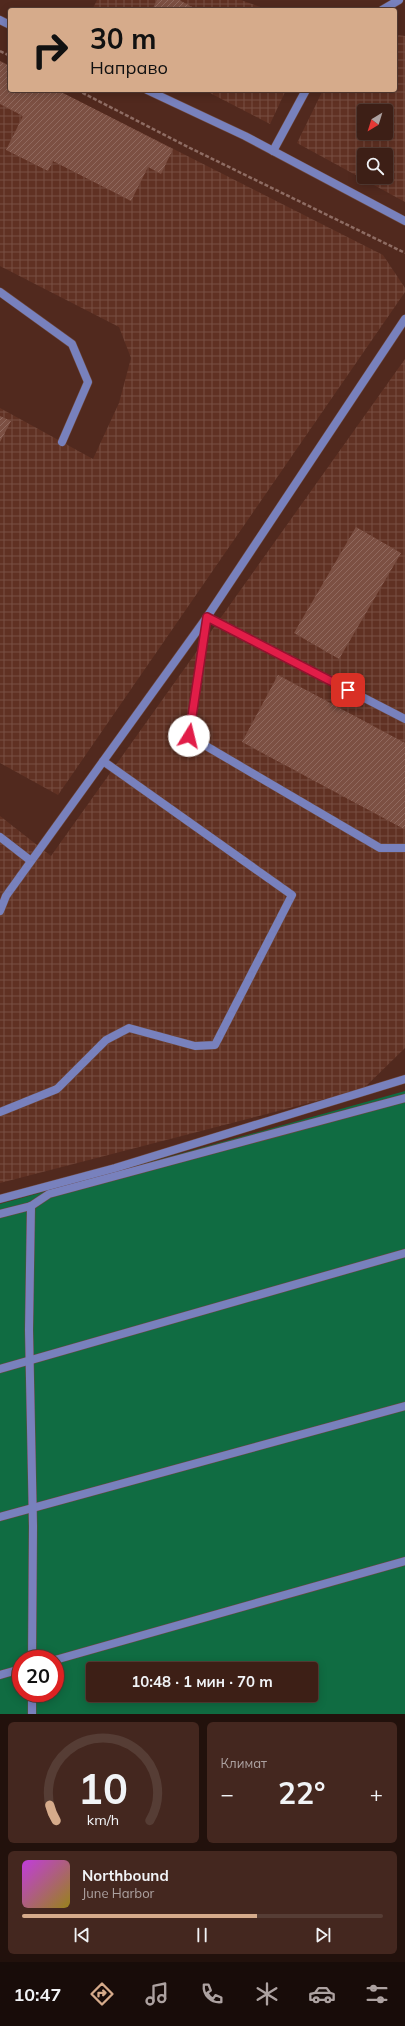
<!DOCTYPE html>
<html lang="ru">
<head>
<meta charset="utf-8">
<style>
	:root { --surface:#3d1f16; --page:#44271f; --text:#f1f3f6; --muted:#ada2a1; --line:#563d35; --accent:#d6ab8b }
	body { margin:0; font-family:Mulish,sans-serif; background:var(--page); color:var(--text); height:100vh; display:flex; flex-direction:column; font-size:15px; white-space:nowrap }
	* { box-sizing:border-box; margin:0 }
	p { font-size:13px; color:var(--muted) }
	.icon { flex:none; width:22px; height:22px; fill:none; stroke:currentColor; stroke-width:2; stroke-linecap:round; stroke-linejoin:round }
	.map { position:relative; height:1714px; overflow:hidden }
	.drawer { display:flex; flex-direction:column; gap:8px; padding:8px; background:#22110c; flex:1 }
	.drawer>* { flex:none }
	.banner { position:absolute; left:8px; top:8px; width:389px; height:84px; border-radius:4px; box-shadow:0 2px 10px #0003,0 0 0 1px var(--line); background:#d6ab8b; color:#111; overflow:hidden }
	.needle { width:26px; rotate:218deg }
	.fabs { position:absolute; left:357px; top:104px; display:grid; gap:8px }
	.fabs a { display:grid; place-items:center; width:36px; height:36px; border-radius:4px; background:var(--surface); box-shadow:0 2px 10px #0003,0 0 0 1px var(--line); font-size:20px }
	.speed { position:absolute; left:12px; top:1650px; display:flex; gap:8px; font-size:20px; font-weight:700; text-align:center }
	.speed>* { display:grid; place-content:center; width:52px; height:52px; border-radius:50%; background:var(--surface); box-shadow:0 2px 10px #0003,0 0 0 1px var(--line); line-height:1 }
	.speed .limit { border:6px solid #d22; background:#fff; color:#111 }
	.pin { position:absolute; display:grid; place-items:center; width:34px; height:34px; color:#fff; margin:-17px; border-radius:8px; box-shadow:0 2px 6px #0006 }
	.me { position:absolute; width:44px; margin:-22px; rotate:9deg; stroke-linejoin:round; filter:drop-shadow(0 0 3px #0008) }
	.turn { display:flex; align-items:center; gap:14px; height:84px; padding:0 16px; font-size:18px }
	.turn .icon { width:52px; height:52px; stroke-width:2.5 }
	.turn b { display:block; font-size:28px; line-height:34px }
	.big { font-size:30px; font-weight:700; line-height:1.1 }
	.drawer .card { flex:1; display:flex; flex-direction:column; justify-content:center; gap:6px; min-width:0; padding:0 14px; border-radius:6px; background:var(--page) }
	.drawer .dial { align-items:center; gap:0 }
	.dial svg { height:104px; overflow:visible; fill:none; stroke:var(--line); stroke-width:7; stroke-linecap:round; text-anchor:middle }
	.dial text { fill:var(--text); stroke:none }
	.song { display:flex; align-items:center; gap:12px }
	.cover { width:48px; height:48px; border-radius:6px; background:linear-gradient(135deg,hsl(290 70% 55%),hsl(50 70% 35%)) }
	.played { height:4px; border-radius:2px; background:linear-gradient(90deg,var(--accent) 65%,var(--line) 65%) }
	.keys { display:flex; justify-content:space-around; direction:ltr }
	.heat { display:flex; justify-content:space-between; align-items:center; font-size:22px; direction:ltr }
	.drawer .tiles { flex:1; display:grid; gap:8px; grid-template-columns:1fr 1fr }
	.card:last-child { grid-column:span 2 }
	.trip { position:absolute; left:86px; top:1662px; width:232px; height:40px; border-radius:4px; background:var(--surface); box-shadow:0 2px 10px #0003,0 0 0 1px var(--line); font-weight:700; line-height:40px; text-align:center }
	.tabs { display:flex; height:64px; justify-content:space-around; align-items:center; background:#180c09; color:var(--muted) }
	.tabs .icon { width:28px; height:28px }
	.tabs .active { color:var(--accent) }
	.tabs b { font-size:18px; color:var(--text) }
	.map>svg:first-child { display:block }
	.industrial { fill:url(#industrial-grid); fill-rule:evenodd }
	.green { fill:#106c42; fill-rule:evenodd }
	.building { fill:url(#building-hatch) }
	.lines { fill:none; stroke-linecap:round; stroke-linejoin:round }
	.service-casing { stroke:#6d473d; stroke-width:9 }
	.minor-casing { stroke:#6d473d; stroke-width:9 }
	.path { stroke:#8e6c63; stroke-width:2.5; stroke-dasharray:4 2; stroke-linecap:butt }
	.service { stroke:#7881bd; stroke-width:8 }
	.minor { stroke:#7881bd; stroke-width:8 }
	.route-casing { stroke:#92132f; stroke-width:10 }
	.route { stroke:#e11d48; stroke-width:7 }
</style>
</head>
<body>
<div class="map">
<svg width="405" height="1714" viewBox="0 0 405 1714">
	<defs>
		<pattern id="industrial-grid" width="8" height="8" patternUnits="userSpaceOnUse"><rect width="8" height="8" fill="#603123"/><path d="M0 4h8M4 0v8" fill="none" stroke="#784f43"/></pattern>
		<pattern id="building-hatch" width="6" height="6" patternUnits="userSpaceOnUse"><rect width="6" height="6" fill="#7c5043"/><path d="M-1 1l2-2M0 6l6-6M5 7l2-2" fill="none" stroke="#90695e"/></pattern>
	</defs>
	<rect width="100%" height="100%" fill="#51291e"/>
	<!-- industrial -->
	<path class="industrial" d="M97 0H241L268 10H92Z
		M399 35 405 36V202L297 143 323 90H395V37ZM364 111H386V133H364ZM364 155H386V177H364Z
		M0 61 10 90H57L383 255 405 288V292L58 795 0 763V408L93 459 119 403 131 358 119 327 0 266Z
		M204 90H286L270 124Z
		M405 359V1048L363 1089 0 1183V816L51 856Z"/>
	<!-- green -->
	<path class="green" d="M405 1091V1714H0V1204ZM21 1659H55V1693H21ZM93 1669H311V1695H93Z"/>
	<!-- building -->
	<path class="building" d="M157 0H179L198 10H152Z
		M0 61 10 66V90H57L173 149 161 174 148 167 131 201 53 161 48 171 6 150 23 116 0 104Z
		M0 416 11 421 0 442Z
		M356 527 401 553 339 659 294 633Z
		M278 675 405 743V826L404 829 242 742Z"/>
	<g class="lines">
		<!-- service casing -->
		<g class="service-casing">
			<path id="service" d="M382 10 399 0
				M273 151 306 90
				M0 292 72 344 88 382 62 442
				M405 719 207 617 189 736 380 848H405
				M0 837 31 861
				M0 911 6 896 207 617 405 319
				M0 1112 57 1089 106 1040 129 1028 195 1046 215 1045 292 895 103 761
				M0 1214 31 1206 49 1194 405 1098
				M0 1369 405 1253
				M0 1517 405 1406
				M55 1660 405 1561
				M0 1675 21 1669"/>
		</g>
		<!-- minor casing -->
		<g class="minor-casing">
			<path id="minor" d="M0 20 10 25
				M147 90 245 136 405 221
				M0 1199 115 1168 405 1079
				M31 1206 29 1330 33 1526 32 1659
				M32 1714V1693"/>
		</g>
		<!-- path -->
		<path class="path" d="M0 51 10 56
			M77 90 190 148 405 253"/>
		<!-- service -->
		<use href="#service" class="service"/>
		<!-- minor -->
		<use href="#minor" class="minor"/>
	</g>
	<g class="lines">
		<!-- route casing -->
		<g class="route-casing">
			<path id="route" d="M189 736 207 617 348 690"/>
		</g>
		<!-- route -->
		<use href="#route" class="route"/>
	</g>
</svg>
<div class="fabs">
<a><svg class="needle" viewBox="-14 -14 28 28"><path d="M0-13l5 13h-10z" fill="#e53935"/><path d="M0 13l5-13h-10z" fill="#ada2a1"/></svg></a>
<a><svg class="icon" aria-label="search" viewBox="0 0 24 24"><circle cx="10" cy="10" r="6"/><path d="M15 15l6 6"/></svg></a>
</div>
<div class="speed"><div class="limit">20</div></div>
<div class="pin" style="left:348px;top:690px;background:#d93025"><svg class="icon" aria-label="arrive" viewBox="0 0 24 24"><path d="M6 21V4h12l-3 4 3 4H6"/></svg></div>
<svg class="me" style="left:189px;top:736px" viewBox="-20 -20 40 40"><circle r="19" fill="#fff"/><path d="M0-13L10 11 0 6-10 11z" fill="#e11d48"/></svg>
<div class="trip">10:48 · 1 мин · 70 m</div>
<div class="banner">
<div class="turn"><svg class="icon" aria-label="right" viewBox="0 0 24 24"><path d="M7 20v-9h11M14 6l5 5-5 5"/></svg><div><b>30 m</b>Направо</div></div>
</div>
</div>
<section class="drawer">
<div class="tiles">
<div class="card dial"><svg viewBox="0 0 100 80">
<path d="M14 69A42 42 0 1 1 86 69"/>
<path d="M14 69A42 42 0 0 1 9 57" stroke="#d6ab8b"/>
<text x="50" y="56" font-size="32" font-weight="700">10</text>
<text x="50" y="72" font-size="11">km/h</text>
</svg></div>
<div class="card"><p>Климат</p>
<div class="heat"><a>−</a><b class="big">22°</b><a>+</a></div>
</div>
<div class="card">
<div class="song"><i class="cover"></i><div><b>Northbound</b><p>June Harbor</p></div></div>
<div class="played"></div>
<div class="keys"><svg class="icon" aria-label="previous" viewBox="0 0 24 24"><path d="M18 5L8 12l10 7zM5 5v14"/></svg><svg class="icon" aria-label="pause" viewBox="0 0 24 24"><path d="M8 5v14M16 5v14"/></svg><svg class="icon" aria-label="next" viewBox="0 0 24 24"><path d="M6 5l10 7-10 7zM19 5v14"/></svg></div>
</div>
</div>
</section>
<nav class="tabs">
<b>10:47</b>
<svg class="icon active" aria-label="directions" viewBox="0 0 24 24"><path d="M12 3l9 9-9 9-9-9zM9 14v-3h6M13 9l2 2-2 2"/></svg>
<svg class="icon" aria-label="music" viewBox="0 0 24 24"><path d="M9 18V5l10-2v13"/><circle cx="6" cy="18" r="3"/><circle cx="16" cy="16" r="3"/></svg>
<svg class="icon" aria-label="phone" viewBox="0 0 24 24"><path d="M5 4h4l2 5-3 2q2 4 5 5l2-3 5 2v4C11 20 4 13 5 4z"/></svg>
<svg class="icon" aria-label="climate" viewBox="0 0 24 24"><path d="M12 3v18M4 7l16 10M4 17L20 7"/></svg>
<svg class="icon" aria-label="car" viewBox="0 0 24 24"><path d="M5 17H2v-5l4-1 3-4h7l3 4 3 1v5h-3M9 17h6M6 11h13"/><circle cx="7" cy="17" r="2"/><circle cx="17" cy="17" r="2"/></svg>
<svg class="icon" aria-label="filters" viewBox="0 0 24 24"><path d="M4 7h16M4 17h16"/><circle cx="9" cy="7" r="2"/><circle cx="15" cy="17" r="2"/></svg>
</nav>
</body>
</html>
